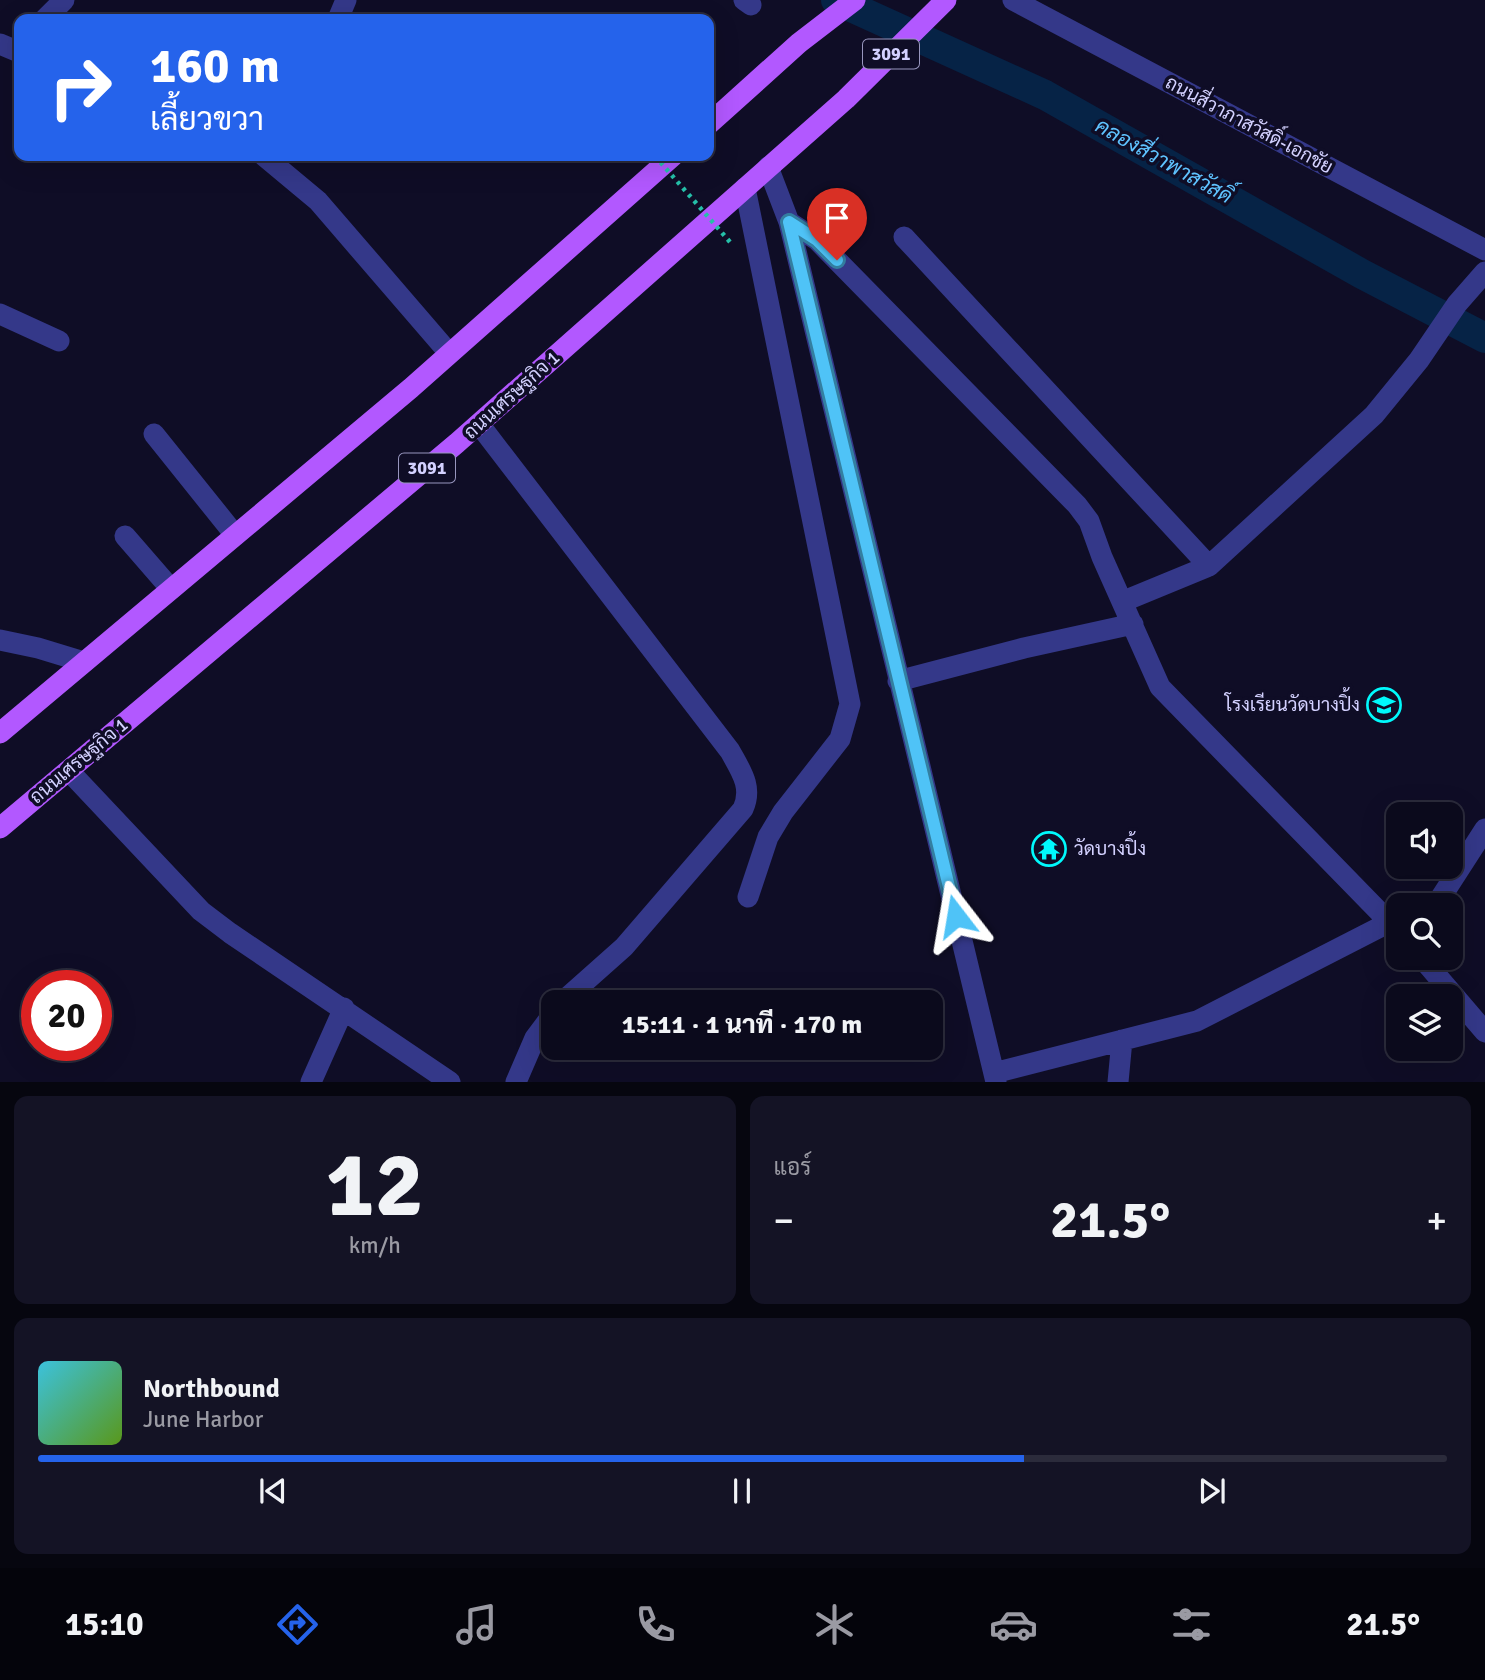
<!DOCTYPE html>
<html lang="th">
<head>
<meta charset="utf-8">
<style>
	:root { --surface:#0b0a1c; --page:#141325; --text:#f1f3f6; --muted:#9a9aa3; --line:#2b2b3b; --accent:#2563eb }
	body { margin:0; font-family:Signika,Sarabun,sans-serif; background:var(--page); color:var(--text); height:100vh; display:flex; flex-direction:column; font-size:26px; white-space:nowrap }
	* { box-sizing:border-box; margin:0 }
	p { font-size:23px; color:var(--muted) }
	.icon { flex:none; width:38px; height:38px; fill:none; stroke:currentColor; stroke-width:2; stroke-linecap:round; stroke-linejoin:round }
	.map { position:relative; height:1082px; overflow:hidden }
	.panel { display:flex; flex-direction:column; gap:14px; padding:14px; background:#06060f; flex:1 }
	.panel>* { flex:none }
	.banner { position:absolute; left:14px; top:14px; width:700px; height:147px; border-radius:14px; box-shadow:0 7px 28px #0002,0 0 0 2px var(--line); background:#2563eb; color:#fff; overflow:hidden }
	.controls { position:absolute; left:1386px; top:802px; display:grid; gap:14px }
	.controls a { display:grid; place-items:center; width:77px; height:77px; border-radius:14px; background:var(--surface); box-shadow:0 7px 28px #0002,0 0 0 2px var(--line); font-size:35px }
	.speed { position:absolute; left:21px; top:970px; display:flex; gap:14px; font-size:35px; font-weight:700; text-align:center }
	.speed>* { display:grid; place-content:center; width:91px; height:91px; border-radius:50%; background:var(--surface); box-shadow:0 7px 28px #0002,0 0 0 2px var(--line); line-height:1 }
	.speed .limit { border:10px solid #d22; background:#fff; color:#111 }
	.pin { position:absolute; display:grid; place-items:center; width:60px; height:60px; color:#fff; margin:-72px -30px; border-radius:50% 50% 50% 0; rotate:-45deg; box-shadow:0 0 7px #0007 }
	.pin .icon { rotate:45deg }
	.me { position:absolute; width:77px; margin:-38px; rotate:346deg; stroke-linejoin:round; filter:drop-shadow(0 0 5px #0008) }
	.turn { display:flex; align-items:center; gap:24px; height:147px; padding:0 21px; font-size:32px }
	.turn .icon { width:91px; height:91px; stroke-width:2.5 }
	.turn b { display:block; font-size:49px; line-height:60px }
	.big { font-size:52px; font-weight:800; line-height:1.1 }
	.panel .widget { flex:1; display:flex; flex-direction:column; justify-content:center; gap:10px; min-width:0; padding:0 24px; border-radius:14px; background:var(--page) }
	.panel .dial { align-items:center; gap:0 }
	.dial b { font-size:91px; line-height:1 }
	.song { display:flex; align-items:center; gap:21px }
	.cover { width:84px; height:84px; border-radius:10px; background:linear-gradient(135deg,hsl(190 70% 55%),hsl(90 70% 35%)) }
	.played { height:7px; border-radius:4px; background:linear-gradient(90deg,var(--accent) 70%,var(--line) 70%) }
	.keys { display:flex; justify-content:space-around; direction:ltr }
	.heat { display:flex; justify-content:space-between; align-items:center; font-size:38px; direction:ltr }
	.panel .tiles { flex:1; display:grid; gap:14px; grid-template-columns:1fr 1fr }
	.widget:last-child { grid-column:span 2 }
	.trip { position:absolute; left:541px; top:990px; width:402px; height:70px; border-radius:14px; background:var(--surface); box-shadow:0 7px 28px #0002,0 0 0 2px var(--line); font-weight:800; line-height:70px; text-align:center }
	.menu { display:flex; height:112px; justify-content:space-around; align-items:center; background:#04040b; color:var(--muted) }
	.menu .icon { width:49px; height:49px }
	.menu .selected { color:var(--accent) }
	.menu b { font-size:32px; color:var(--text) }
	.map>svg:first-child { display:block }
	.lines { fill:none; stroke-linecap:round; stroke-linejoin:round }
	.canal { stroke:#062346; stroke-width:30 }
	.minor { stroke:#343889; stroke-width:21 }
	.major { stroke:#b258ff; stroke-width:21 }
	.path-bridge { stroke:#25c0a9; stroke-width:4.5; stroke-dasharray:3.5 5; stroke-linecap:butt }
	.route-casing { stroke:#337fa1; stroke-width:18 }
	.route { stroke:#4fc3f7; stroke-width:12 }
	.labels { text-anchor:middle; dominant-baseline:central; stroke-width:7; stroke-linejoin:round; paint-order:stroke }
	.shield { fill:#0f0d26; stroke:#9896be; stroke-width:2 }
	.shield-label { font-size:18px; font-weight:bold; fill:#d3d1ff }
	.street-label { font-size:19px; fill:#d3d1ff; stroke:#0f0d26 }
	.poi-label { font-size:19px; fill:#d3d1ff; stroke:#0f0d26; text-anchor:end }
	.water-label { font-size:21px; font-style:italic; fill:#5fc3ff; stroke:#0f0d26 }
</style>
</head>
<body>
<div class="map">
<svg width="1485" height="1082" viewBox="0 0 1485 1082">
	<rect width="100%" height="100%" fill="#0f0d26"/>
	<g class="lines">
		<!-- canal -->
		<path class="canal" d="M836 0 1045 95 1362 274 1485 338"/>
		<!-- minor -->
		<path class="minor" d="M744 0 751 5
			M1013 0 1485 250
			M45 19 64 0
			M338 19 346 0
			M0 44 19 52
			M264 156 318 201 449 353
			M768 167 789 222 996 1082
			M745 188 850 704 840 739 783 812 768 837 748 897
			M789 222 817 240 1077 505 1089 521 1102 557 1160 687 1398 931
			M904 237 1209 566
			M0 314 59 341
			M479 424 730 751C741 771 753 787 743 809L624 947 561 1003
			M154 434 235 535
			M125 536 171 589
			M1124 601 1209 566 1374 415 1419 360 1457 304 1485 272
			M0 640 38 648 84 662
			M898 681 1024 648 1133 624
			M69 771 201 911 230 933 450 1082
			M1436 905 1485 829
			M1421 957 1485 1032
			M994 1073 1197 1021 1390 922
			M311 1082 344 1008
			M516 1082 535 1038 553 1014
			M1118 1082 1122 1040"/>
		<!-- major -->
		<path class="major" d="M709 124 799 43 855 0
			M0 733 411 388 673 156
			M0 828 457 443 846 99 946 0"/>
		<!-- path-bridge -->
		<path class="path-bridge" d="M655 156 730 242"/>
	</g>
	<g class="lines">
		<!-- route casing -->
		<g class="route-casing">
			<path id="route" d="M837 260 817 240 789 222 956 916"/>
		</g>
		<!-- route -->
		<use href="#route" class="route"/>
	</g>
	<!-- icons -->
	<defs>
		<g id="school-ring" transform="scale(1.75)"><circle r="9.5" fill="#0f0d26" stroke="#00f9fc" stroke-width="1.5"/><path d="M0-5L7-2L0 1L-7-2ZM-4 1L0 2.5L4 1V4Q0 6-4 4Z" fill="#00f9fc"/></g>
		<g id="temple-ring" transform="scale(1.75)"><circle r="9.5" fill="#0f0d26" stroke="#00f9fc" stroke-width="1.5"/><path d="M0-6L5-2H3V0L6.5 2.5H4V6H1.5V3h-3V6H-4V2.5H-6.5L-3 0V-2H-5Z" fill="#00f9fc"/></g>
	</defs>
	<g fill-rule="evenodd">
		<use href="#school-ring" x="1384" y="705"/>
		<use href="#temple-ring" x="1049" y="849"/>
	</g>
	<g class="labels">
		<!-- shield labels -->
		<g class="shield">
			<rect x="863" y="39.5" width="56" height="29" rx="5"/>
			<rect x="399" y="453.5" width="56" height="29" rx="5"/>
		</g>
		<g class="shield-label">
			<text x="891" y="54">3091</text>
			<text x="427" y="468">3091</text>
		</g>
		<!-- street labels -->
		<g class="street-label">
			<text transform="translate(1249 125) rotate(28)">ถนนสี่วาภาสวัสดิ์-เอกชัย</text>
			<text transform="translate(512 395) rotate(-42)">ถนนเศรษฐกิจ 1</text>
			<text transform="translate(79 761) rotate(-40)">ถนนเศรษฐกิจ 1</text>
		</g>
		<!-- poi labels -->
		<g class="poi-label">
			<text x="1360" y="705">โรงเรียนวัดบางปิ้ง</text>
			<text x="1074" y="849" text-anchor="start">วัดบางปิ้ง</text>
		</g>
		<!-- water labels -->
		<g class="water-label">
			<text transform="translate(1164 161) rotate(29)">คลองสี่วาพาสวัสดิ์</text>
		</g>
	</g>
</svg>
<div class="controls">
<a><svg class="icon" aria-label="sound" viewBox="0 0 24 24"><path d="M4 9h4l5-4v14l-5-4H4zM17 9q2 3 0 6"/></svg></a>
<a><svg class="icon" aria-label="search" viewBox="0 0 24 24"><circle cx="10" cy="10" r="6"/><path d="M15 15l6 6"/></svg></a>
<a><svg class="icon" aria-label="layers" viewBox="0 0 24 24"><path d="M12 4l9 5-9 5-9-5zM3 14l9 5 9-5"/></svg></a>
</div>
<div class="speed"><div class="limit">20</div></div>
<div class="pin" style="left:837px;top:260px;background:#d93025"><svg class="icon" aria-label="arrive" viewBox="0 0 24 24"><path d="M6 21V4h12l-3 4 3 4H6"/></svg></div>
<svg class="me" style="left:956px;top:916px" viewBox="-20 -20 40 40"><path d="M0-17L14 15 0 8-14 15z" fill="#4fc3f7" stroke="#fff" stroke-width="4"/></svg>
<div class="trip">15:11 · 1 นาที · 170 m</div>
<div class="banner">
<div class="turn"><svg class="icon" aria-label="right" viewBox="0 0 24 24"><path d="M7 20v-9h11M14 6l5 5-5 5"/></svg><div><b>160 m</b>เลี้ยวขวา</div></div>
</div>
</div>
<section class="panel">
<div class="tiles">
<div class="widget dial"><b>12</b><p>km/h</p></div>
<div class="widget"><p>แอร์</p>
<div class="heat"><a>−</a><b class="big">21.5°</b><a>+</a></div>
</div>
<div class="widget">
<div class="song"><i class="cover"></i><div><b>Northbound</b><p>June Harbor</p></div></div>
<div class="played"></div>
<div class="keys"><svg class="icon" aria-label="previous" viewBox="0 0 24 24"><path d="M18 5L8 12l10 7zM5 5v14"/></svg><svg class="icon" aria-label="pause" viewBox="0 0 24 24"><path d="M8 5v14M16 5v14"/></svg><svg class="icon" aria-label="next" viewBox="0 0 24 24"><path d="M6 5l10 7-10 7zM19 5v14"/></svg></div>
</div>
</div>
</section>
<nav class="menu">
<b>15:10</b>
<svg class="icon selected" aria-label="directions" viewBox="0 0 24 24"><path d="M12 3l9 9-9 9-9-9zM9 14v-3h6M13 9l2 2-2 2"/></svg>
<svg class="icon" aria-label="music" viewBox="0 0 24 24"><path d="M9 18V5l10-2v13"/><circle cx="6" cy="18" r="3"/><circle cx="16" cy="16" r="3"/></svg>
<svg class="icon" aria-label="phone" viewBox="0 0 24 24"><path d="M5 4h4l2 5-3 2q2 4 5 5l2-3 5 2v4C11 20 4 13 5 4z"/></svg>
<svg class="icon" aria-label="climate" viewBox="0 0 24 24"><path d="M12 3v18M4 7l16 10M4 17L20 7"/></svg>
<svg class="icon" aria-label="car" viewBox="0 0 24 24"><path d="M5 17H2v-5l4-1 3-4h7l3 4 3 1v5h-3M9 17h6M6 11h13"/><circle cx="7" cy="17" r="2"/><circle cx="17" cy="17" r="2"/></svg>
<svg class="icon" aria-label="filters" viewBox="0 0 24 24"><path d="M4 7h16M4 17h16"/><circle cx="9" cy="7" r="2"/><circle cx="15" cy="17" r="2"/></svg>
<b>21.5°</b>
</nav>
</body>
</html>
